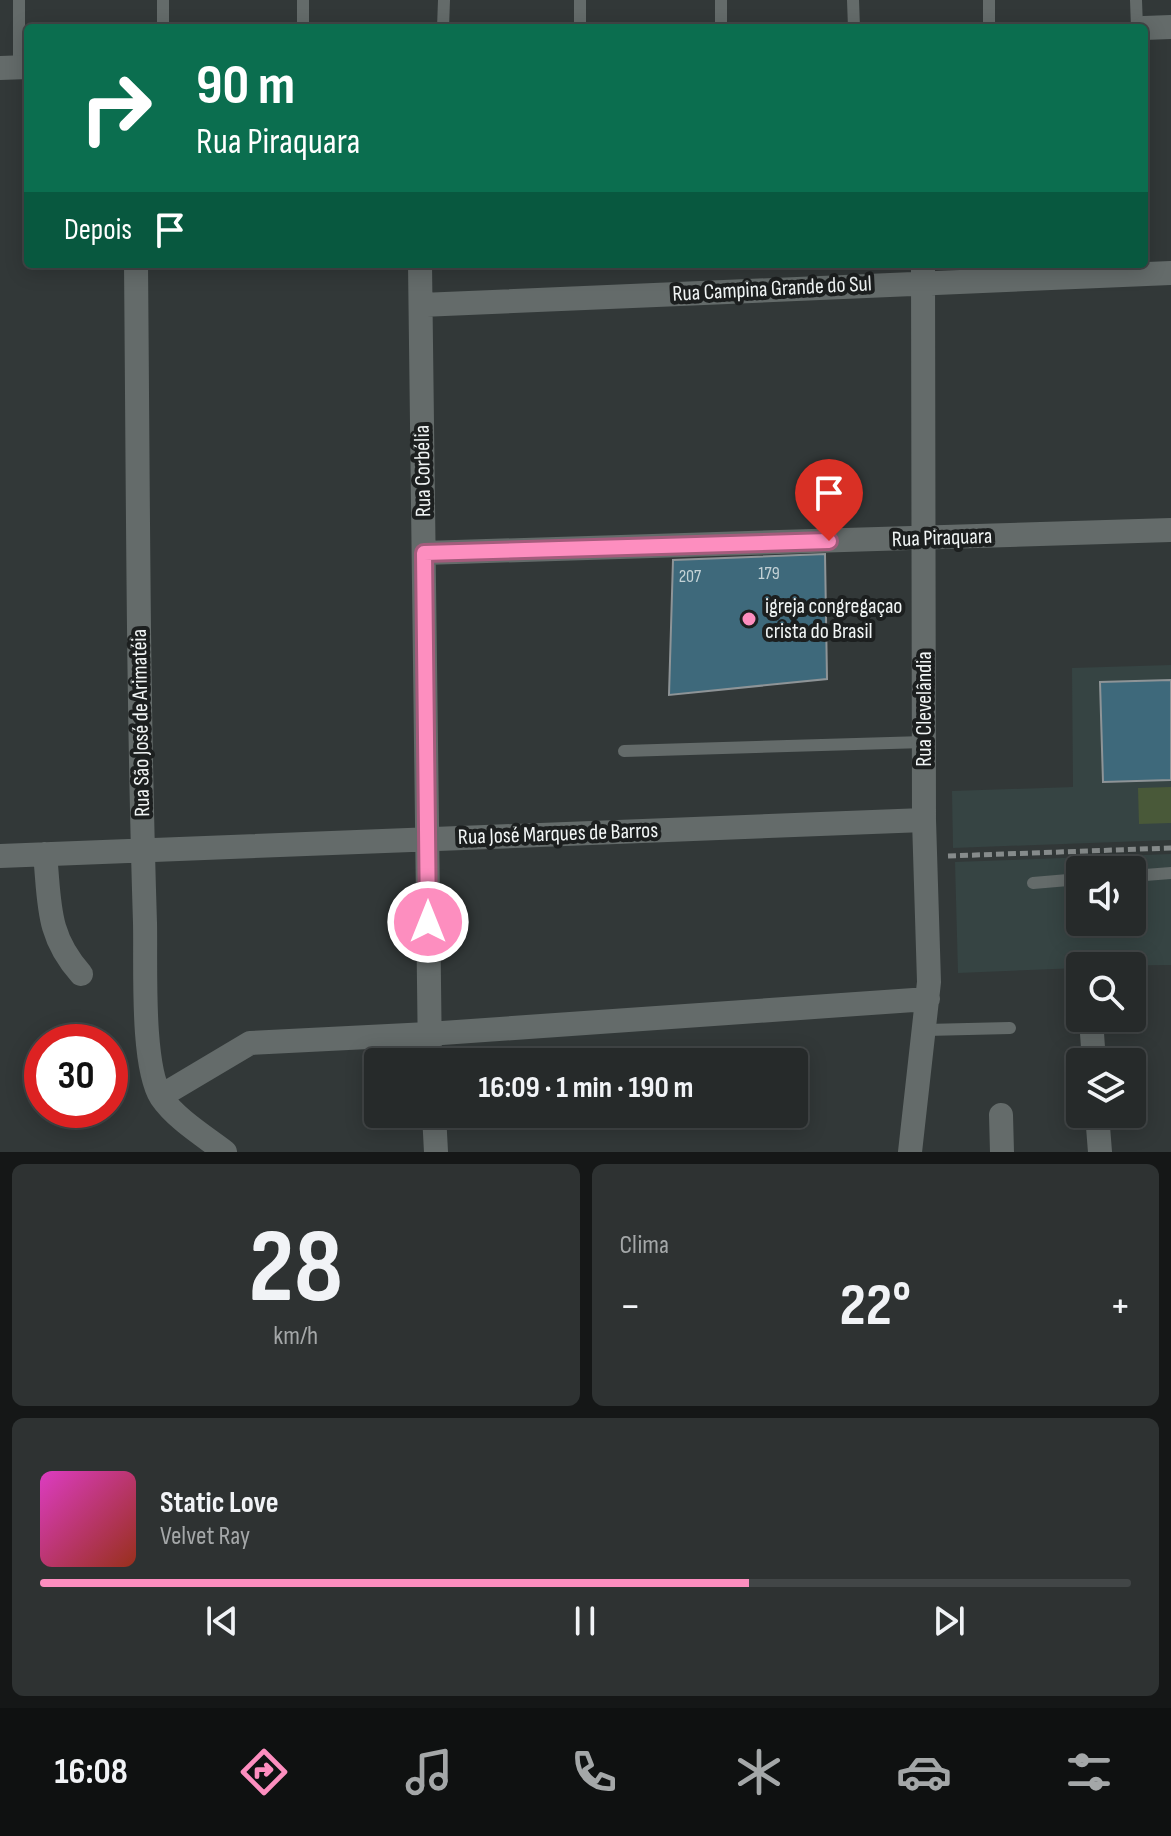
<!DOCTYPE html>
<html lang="pt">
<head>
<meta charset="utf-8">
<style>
	:root { --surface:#262a2a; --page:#2e3232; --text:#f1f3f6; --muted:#a4a7a8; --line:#424647; --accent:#fd8ebf }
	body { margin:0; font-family:"Sofia Sans Condensed",sans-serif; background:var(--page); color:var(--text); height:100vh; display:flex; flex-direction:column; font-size:30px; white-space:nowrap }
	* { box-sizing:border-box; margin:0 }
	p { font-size:26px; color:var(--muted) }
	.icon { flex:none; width:44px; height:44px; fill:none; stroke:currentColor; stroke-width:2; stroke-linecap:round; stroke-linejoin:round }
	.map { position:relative; height:1152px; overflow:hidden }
	.panel { display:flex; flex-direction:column; gap:12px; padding:12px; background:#151717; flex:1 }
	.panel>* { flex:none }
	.guide { position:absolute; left:24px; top:24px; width:1124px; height:244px; border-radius:8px; box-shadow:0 4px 20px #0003,0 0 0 2px var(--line); background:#0b6e4f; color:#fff; overflow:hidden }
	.buttons { position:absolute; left:1066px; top:856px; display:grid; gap:16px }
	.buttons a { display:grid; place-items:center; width:80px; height:80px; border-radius:8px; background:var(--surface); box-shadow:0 4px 20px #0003,0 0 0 2px var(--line); font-size:40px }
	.speed { position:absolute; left:24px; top:1024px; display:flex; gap:16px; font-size:40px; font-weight:700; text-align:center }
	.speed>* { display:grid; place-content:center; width:104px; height:104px; border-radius:50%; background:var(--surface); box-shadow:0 4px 20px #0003,0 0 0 2px var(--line); line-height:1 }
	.speed .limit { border:12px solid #d22; background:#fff; color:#111 }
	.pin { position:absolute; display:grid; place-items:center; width:68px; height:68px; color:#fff; margin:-82px -34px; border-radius:50% 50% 50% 0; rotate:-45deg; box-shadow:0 0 8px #0007 }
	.pin .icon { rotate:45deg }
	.me { position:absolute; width:88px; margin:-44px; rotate:0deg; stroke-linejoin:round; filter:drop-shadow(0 0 6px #0008) }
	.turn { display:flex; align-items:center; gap:28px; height:168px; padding:0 40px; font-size:36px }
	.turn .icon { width:104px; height:104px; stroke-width:2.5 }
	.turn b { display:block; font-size:56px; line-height:68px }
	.then { display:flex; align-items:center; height:76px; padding:0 40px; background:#0003; gap:16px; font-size:30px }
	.big { font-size:60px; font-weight:700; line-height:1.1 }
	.panel .widget { flex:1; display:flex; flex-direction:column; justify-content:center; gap:12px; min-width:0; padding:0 28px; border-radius:12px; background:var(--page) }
	.panel .dial { align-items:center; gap:0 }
	.dial b { font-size:104px; line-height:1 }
	.song { display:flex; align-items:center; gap:24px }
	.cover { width:96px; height:96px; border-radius:12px; background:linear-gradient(135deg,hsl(310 70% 55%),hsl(10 70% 35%)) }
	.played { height:8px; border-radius:4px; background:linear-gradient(90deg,var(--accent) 65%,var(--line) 65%) }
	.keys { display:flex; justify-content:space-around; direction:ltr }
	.heat { display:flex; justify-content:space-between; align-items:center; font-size:44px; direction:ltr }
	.panel .tiles { flex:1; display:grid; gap:12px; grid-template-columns:1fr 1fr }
	.widget:last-child { grid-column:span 2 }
	.trip { position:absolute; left:364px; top:1048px; width:444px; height:80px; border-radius:8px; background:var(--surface); box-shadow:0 4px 20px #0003,0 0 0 2px var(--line); font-weight:700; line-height:80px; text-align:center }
	.menu { display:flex; height:128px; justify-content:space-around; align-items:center; background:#0f1111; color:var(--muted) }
	.menu .icon { width:56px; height:56px }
	.menu .current { color:var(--accent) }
	.menu b { font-size:36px; color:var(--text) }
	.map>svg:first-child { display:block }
	.built { fill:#364443; fill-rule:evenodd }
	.green { fill:#495939 }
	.building { fill:#3e697b; stroke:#8e9497; stroke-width:2 }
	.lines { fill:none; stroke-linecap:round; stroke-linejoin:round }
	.path { stroke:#868b8b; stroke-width:5; stroke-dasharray:8 4; stroke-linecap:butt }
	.service { stroke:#646b6a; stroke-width:12 }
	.minor { stroke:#646b6a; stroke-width:24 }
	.tertiary { stroke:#646b6a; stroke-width:24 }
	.route-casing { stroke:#a45c7c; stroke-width:20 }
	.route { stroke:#fd8ebf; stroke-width:14 }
	.poi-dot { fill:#fd8ebf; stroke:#1c1f1f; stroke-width:3 }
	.labels { text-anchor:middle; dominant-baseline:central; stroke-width:8; stroke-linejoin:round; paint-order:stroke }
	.number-label { font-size:18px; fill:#c4d2d6 }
	.street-label { font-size:22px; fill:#f1f5f5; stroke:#1c1f1f }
	.poi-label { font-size:22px; fill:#f1f5f5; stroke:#1c1f1f; text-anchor:start }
</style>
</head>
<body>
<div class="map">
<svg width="1171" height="1152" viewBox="0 0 1171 1152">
	<rect width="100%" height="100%" fill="#323838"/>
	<!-- built -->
	<path class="built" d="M1171 665V840L953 848 952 791 1073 787 1072 668Z
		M1171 854V965L1080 966V968L958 973 955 862ZM1080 870H1132V922H1080Z"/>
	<!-- green -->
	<path class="green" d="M1171 787V823L1139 824 1138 788Z"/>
	<!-- building -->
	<path class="building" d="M825 554 827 679 669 695 673 560Z
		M1171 680V780L1103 782 1100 682Z"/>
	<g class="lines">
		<!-- path -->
		<path class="path" d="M948 856 1171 848"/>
		<!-- service -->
		<path class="service" d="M303 0V28
			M853 0 854 28
			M1136 0 1137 28
			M163 28V0
			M443 28 444 0
			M580 28V0
			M721 28V0
			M989 28V0
			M19 67V0
			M624 751 924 742
			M1132 876 1171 873
			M1033 883 1080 879
			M926 1030 1010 1028"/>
		<!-- minor -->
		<path class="minor" d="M136 264C138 484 138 703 145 923 146 963 141 1065 161 1097 176 1119 204 1136 225 1152
			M420 264 430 1062
			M421 305 1171 273
			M424 553 1171 530
			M45 854C50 903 46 935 81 974
			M0 856 924 820
			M1091 1019 1094 1062
			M161 1096 250 1043 428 1034 928 999
			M434 1114 436 1152
			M1097 1114 1100 1152
			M1001 1115 1002 1152
			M910 1152 929 982 924 820 923 264"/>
		<!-- tertiary -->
		<path class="tertiary" d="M1144 28 1171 27
			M0 68 28 67"/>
	</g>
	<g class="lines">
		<!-- route casing -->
		<g class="route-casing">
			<path id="route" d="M428 922 424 553 829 541"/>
		</g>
		<!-- route -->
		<use href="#route" class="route"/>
	</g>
	<!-- markers -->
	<circle class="poi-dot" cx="749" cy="619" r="8"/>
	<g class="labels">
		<!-- number labels -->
		<g class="number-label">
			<text x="769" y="573">179</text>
			<text x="690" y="576">207</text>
		</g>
		<!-- street labels -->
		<g class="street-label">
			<text transform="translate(772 289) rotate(-3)">Rua Campina Grande do Sul</text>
			<text transform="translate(423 471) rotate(-91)">Rua Corbélia</text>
			<text transform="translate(942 538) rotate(-2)">Rua Piraquara</text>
			<text transform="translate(924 709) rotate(-90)">Rua Clevelândia</text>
			<text transform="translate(141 723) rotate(-91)">Rua São José de Arimatéia</text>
			<text transform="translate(558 834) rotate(-2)">Rua José Marques de Barros</text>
		</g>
		<!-- poi labels -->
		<g class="poi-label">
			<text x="765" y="606">igreja congregaçao<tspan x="765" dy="25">crista do Brasil</tspan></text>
		</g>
	</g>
</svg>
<div class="buttons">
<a><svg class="icon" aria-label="sound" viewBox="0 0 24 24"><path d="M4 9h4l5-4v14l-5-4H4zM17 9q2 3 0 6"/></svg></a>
<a><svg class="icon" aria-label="search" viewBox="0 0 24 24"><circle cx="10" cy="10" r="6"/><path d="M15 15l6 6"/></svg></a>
<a><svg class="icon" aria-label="layers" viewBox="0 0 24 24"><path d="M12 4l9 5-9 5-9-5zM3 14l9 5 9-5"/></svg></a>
</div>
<div class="speed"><div class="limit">30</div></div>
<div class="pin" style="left:829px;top:541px;background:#d93025"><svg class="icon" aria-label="arrive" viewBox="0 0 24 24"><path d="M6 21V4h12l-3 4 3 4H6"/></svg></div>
<svg class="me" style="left:428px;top:922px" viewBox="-20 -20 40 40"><circle r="17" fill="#fd8ebf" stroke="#fff" stroke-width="3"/><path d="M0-11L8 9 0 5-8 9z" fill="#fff"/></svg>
<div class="trip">16:09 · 1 min · 190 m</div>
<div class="guide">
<div class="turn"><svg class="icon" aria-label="right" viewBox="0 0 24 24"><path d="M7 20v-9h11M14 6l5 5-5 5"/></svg><div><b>90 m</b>Rua Piraquara</div></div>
<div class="then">Depois<svg class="icon" aria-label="arrive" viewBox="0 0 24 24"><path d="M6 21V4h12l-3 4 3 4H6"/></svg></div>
</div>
</div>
<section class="panel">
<div class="tiles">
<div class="widget dial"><b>28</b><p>km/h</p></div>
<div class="widget"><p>Clima</p>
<div class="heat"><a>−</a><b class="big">22°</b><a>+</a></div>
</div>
<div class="widget">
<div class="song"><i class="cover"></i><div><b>Static Love</b><p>Velvet Ray</p></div></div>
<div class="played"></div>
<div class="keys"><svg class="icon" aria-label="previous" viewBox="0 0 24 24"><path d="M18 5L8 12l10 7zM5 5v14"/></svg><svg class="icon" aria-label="pause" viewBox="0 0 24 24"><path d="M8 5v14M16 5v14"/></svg><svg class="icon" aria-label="next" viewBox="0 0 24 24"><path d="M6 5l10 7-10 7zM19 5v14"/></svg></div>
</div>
</div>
</section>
<nav class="menu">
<b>16:08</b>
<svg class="icon current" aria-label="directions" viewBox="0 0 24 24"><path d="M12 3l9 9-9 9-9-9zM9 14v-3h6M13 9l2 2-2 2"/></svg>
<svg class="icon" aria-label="music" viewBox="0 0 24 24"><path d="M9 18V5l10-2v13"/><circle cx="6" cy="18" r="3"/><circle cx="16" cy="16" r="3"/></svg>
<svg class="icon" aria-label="phone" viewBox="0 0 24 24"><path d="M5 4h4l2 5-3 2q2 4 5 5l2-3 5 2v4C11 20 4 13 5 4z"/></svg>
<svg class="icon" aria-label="climate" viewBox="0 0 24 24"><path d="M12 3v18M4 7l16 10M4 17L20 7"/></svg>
<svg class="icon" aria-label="car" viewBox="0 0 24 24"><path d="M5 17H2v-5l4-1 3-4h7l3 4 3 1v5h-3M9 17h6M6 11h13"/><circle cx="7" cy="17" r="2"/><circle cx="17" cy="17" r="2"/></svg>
<svg class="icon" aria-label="filters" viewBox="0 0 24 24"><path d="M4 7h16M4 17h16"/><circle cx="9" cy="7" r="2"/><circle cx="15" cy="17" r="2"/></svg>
</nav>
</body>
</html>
